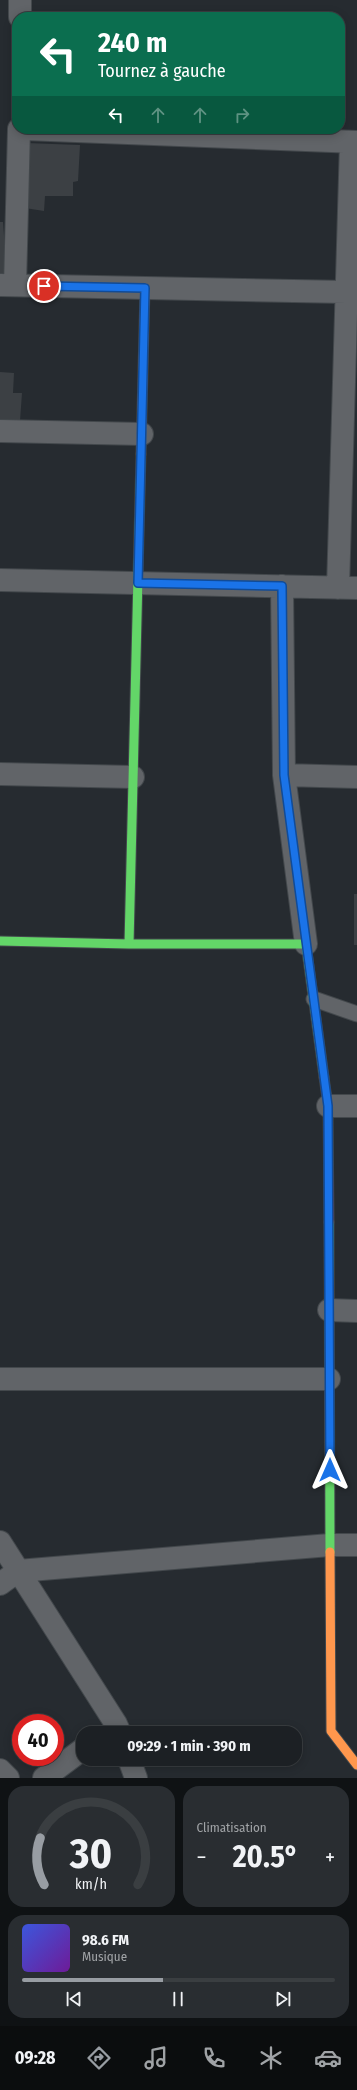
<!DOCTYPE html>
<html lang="fr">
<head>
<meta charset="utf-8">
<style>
	:root { --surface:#1c2024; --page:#292d31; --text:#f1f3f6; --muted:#a0a3a6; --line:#3a3e41; --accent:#989da3 }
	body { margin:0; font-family:"Fira Sans Condensed",sans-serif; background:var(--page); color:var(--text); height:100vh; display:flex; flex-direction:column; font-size:15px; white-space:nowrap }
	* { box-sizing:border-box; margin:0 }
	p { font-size:13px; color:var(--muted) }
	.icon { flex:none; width:22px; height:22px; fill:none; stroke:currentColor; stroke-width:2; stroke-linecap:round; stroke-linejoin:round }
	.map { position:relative; height:1778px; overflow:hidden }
	.sheet { display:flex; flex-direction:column; gap:8px; padding:8px; background:#0f1214; flex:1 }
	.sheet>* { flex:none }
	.hud { position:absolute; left:12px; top:12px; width:333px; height:122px; border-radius:16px; box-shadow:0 2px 10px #0003,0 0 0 1px var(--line); background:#0b6e4f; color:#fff; overflow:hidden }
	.speed { position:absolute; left:12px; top:1714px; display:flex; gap:8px; font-size:20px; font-weight:700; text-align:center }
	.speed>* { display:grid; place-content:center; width:52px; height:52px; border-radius:50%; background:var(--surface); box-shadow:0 2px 10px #0003,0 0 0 1px var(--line); line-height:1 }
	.speed .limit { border:6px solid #d22; background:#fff; color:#111 }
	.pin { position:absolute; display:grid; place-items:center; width:34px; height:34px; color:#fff; margin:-17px; border:2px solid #fff; border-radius:50%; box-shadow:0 1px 4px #0007 }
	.me { position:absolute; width:44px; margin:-22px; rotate:0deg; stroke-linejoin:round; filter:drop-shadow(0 0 3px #0008) }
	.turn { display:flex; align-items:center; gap:14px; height:84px; padding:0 20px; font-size:18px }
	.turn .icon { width:52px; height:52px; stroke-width:2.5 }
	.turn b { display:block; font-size:28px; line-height:34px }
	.lanes { display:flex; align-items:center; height:38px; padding:0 20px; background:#0003; justify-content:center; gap:20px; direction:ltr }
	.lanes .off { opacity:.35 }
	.big { font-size:30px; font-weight:700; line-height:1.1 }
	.sheet .card { flex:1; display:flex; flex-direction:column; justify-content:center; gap:6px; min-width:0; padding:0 14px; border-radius:16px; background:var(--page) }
	.sheet .dial { align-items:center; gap:0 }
	.dial svg { height:104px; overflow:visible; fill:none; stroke:var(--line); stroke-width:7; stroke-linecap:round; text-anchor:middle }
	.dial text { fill:var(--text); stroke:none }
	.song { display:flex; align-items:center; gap:12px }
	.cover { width:48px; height:48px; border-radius:6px; background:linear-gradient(135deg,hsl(230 70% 55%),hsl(280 70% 35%)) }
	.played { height:4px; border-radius:2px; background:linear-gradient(90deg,var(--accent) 45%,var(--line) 45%) }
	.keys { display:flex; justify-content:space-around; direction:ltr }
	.heat { display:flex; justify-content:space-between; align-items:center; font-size:22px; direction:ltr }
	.sheet .tiles { flex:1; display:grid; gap:8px; grid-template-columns:1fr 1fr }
	.card:last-child { grid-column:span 2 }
	.trip { position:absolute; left:76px; top:1726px; width:226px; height:40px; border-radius:16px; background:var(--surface); box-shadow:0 2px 10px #0003,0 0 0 1px var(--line); font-weight:700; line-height:40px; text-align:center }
	.tabs { display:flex; height:64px; justify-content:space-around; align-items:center; background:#0b0d0e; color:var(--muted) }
	.tabs .icon { width:28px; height:28px }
	.tabs .on { color:var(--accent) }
	.tabs b { font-size:18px; color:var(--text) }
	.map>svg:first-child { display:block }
	.building { fill:#3c4044 }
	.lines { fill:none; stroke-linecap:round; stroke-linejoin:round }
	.lane-casing { stroke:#43484c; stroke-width:17 }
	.street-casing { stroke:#43484c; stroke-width:24 }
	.fast-casing { stroke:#43484c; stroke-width:11 }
	.slow-casing { stroke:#43484c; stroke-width:11 }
	.jam-casing { stroke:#43484c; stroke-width:11 }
	.lane { stroke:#616468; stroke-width:15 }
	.street { stroke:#616468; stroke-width:22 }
	.fast { stroke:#63d668; stroke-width:9 }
	.slow { stroke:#ff974d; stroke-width:9 }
	.jam { stroke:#b3261e; stroke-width:9 }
	.route-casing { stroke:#114b97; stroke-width:10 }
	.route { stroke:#1a73e8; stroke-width:7 }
</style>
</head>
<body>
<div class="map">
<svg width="357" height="1778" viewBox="0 0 357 1778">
	<rect width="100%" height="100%" fill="#262b30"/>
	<!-- building -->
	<path class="building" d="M26 143 80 145 78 181 73 182V196H45L44 211 25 208Z
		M0 222H3L7 277H0Z
		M0 372 14 373 13 393H22L20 421 0 420Z
		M354 894H357V945H354Z"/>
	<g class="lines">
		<!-- lane casing -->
		<g class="lane-casing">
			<path id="lane" d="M314 999 357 1014"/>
		</g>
		<!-- street casing -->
		<g class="street-casing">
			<path id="street" d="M20 17V0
				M25 129 357 142
				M0 285 346 292
				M15 285 19 129
				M0 431 142 434
				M0 580 357 588
				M282 586 284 775 306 944
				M338 588 351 142
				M0 774 133 777
				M284 775 357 777
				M328 1106H357
				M329 1310 357 1311
				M0 1379H329
				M0 1542 116 1724 120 1733
				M0 1584 18 1571 330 1545H357
				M129 1759 136 1778
				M0 1770 8 1778
				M44 1778 83 1749"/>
		</g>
		<!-- fast casing -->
		<g class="fast-casing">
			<path id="fast" d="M0 941 129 944H306L324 1077
				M129 944 141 454
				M329 1222 330 1552"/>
		</g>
		<!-- slow casing -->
		<g class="slow-casing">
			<path id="slow" d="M141 454 145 288
				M330 1552 331 1731 357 1765"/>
		</g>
		<!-- jam casing -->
		<g class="jam-casing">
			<path id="jam" d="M324 1077 328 1106 329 1222"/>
		</g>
		<!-- lane -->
		<use href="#lane" class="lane"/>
		<!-- street -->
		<use href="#street" class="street"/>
		<!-- fast -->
		<use href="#fast" class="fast"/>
		<!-- slow -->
		<use href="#slow" class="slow"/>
		<!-- jam -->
		<use href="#jam" class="jam"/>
	</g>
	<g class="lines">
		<!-- route casing -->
		<g class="route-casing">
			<path id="route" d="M44 286 145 288 138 583 282 586 284 775 328 1106 330 1470"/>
		</g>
		<!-- route -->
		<use href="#route" class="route"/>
	</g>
</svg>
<div class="speed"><div class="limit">40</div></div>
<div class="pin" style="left:44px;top:286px;background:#d93025"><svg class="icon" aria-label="arrive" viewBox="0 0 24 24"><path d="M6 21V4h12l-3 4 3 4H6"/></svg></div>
<svg class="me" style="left:330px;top:1470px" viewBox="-20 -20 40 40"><path d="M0-17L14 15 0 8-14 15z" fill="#1a73e8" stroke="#fff" stroke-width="4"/></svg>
<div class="trip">09:29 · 1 min · 390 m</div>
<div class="hud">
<div class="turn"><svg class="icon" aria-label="left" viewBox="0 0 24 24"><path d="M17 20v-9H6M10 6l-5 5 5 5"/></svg><div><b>240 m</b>Tournez à gauche</div></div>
<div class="lanes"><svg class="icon" aria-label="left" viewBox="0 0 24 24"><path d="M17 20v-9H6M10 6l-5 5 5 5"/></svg><svg class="icon off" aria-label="ahead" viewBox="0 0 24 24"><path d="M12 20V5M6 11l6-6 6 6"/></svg><svg class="icon off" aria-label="ahead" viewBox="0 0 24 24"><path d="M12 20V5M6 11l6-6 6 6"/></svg><svg class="icon off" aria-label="right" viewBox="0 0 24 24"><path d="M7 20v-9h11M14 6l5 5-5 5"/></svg></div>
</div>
</div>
<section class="sheet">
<div class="tiles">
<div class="card dial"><svg viewBox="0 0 100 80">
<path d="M14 69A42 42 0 1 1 86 69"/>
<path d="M14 69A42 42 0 0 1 11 33" stroke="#989da3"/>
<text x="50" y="56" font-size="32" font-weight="700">30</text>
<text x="50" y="72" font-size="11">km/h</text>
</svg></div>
<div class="card"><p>Climatisation</p>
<div class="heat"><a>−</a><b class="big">20.5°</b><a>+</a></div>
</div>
<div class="card">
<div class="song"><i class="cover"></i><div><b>98.6 FM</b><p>Musique</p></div></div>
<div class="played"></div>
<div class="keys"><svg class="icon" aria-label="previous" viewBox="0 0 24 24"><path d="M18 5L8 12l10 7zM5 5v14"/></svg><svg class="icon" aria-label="pause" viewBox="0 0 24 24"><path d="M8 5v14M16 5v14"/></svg><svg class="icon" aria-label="next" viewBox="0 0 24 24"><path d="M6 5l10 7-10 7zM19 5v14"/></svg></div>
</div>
</div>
</section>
<nav class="tabs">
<b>09:28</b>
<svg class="icon on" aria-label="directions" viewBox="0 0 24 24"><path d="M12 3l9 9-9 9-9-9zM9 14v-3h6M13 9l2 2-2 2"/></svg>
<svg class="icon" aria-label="music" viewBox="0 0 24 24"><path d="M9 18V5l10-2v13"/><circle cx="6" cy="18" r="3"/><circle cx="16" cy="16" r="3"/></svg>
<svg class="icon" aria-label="phone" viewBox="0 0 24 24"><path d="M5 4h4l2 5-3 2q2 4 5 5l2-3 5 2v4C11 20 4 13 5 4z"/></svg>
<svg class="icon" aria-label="climate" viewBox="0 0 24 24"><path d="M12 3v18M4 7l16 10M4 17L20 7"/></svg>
<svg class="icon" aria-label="car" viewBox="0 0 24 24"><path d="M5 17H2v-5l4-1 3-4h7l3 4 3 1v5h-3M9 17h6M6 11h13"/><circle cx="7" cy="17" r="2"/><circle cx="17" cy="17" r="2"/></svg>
</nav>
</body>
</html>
